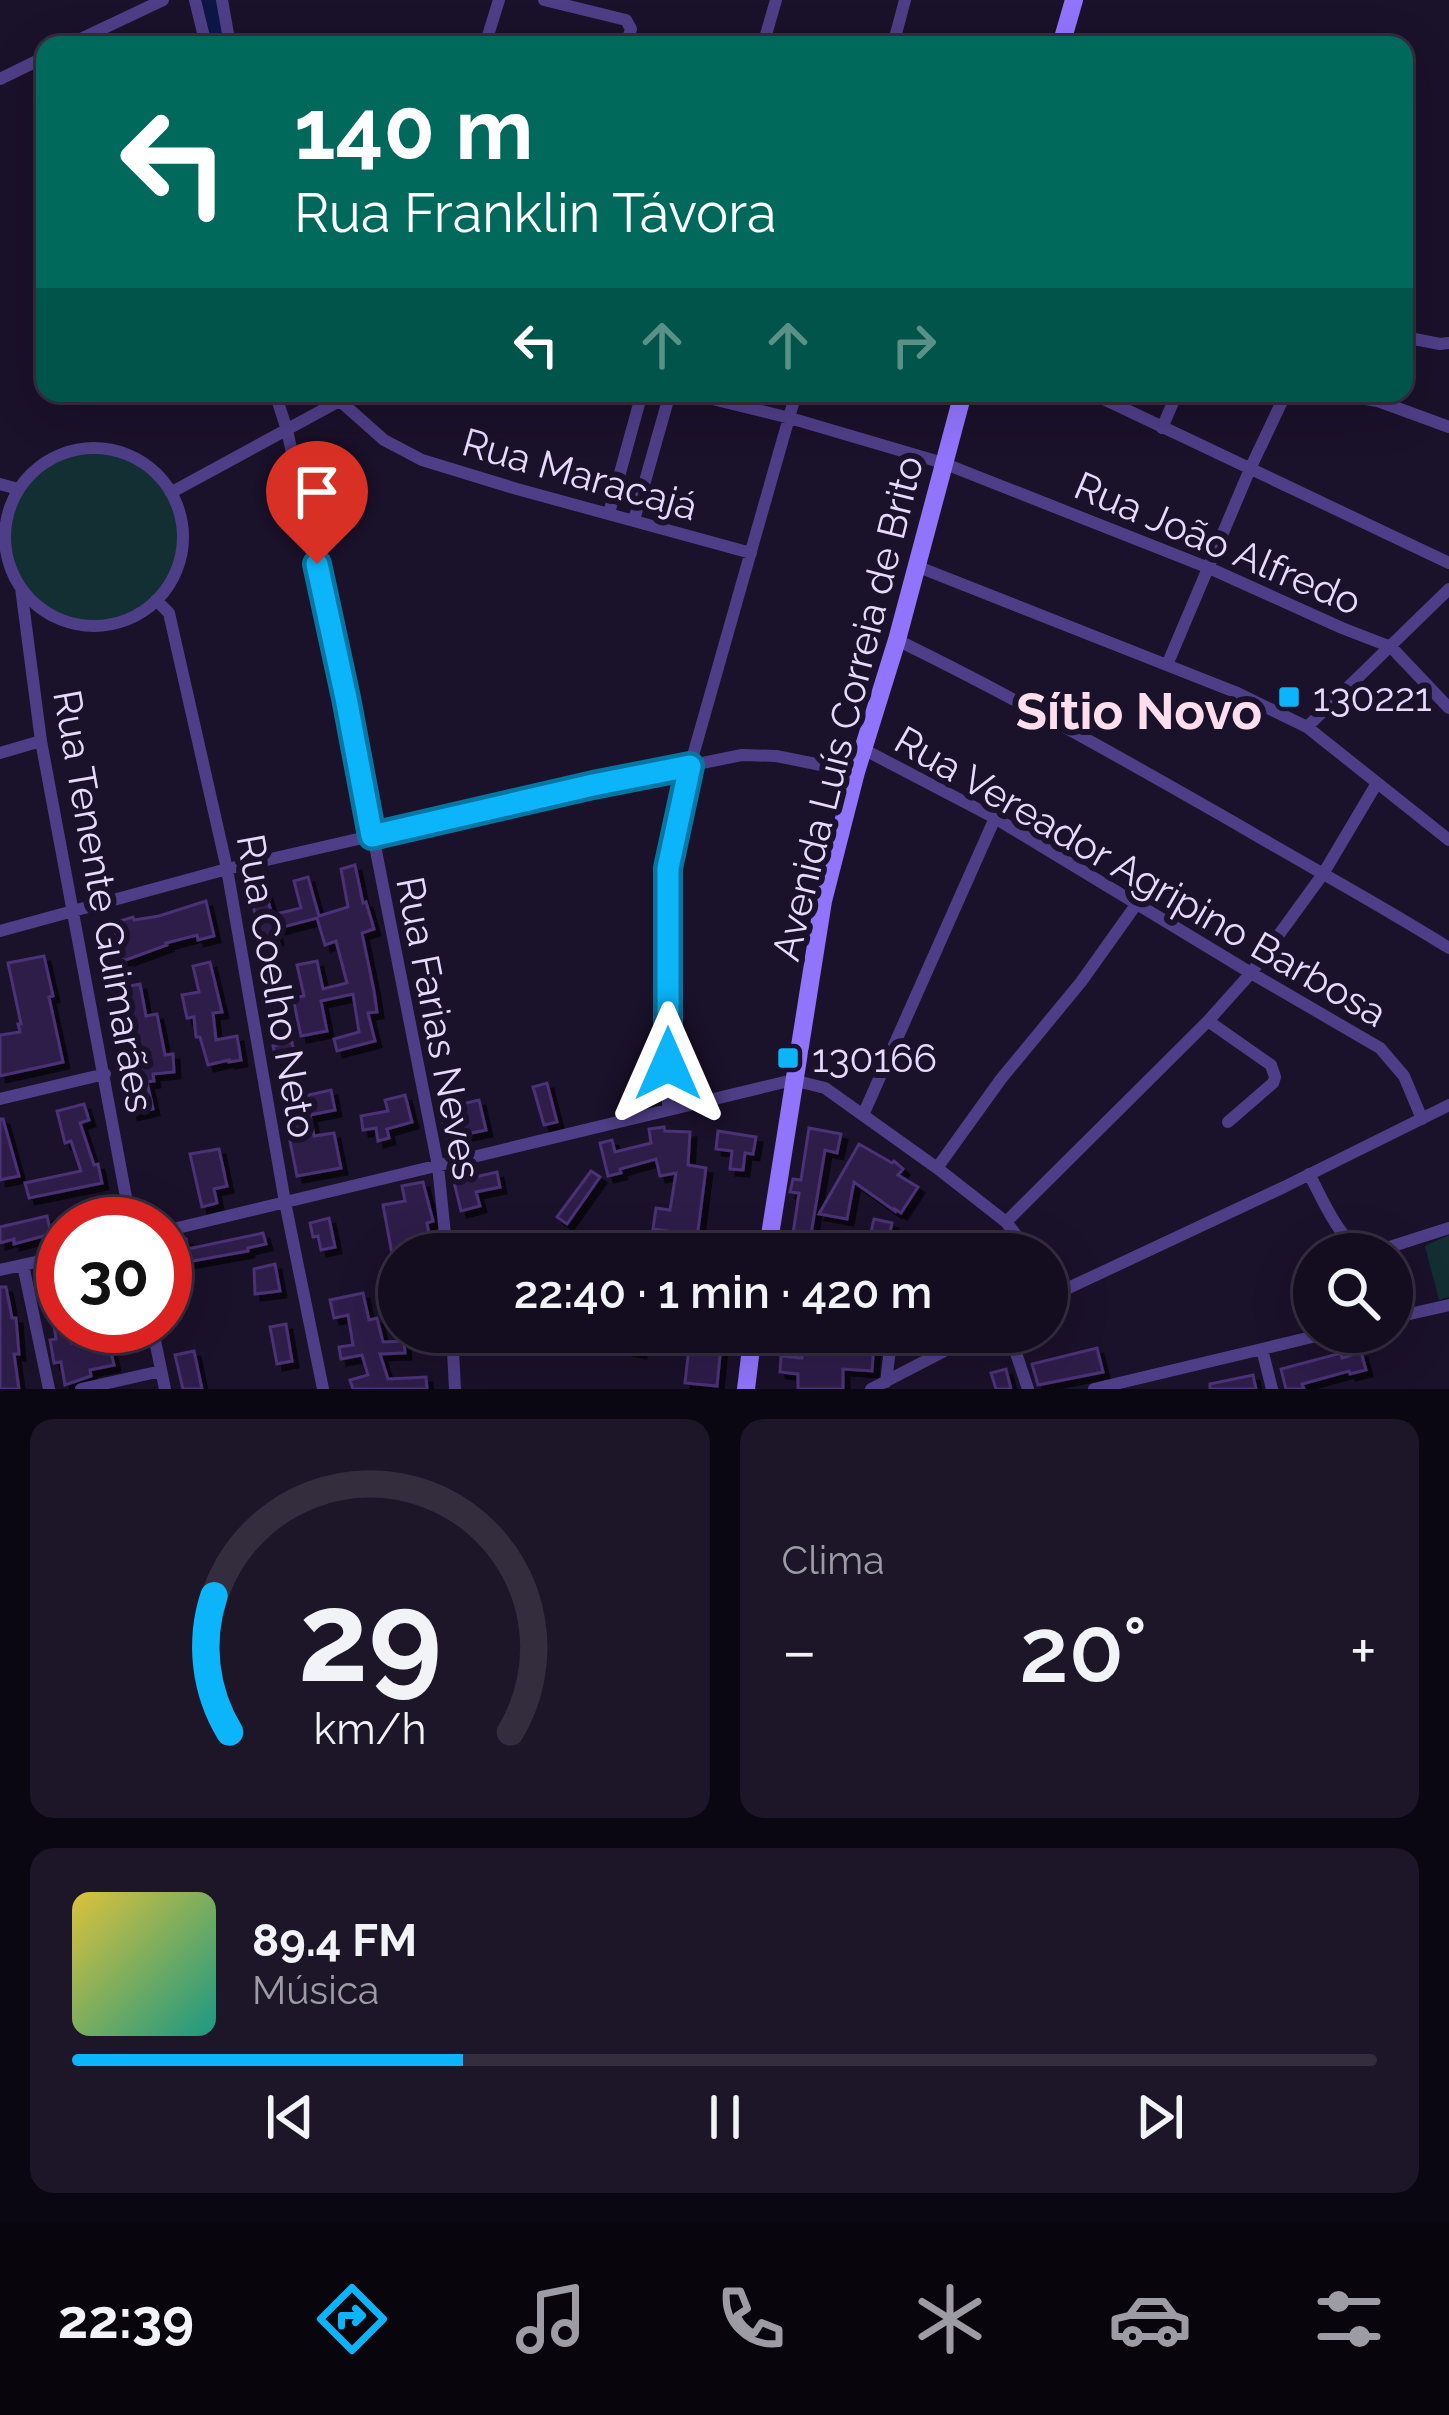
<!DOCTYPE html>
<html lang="pt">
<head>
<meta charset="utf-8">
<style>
	:root { --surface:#140d20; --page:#1d1629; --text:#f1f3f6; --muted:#9d9ca5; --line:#332d3e; --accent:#0cb5f9 }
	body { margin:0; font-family:Raleway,sans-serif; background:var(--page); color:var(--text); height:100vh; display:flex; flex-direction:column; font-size:45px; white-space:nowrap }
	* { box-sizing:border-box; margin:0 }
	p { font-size:39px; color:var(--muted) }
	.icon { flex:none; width:66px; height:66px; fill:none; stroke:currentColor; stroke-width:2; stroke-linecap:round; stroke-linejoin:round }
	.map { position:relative; height:1389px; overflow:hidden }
	.drawer { display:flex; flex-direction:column; gap:30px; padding:30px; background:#0b0712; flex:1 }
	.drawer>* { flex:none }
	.banner { position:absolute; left:36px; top:36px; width:1377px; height:366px; border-radius:24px; box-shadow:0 12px 48px #0002,0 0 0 3px var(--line); background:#00695c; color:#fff; overflow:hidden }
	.tools { position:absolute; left:1293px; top:1233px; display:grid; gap:24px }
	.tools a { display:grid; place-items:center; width:120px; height:120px; border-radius:50%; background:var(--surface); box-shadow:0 12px 48px #0002,0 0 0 3px var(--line); font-size:60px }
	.speed { position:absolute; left:36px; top:1197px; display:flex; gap:24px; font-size:60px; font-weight:700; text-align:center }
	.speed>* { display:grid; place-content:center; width:156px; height:156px; border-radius:50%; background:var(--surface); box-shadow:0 12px 48px #0002,0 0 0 3px var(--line); line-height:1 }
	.speed .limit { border:18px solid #d22; background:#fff; color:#111 }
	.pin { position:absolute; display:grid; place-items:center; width:102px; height:102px; color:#fff; margin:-123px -51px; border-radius:50% 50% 50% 0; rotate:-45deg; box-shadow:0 0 12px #0007 }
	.pin .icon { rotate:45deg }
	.me { position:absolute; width:132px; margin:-66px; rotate:0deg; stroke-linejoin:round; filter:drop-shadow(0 0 9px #0008) }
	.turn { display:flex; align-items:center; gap:42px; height:252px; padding:0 60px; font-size:54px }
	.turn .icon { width:156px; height:156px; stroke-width:2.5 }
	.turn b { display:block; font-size:84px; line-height:102px }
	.lanes { display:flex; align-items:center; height:114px; padding:0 60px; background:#0003; justify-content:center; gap:60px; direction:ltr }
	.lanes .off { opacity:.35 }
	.big { font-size:90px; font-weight:600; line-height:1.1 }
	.drawer .widget { flex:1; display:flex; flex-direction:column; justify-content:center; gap:18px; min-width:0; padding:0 42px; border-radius:24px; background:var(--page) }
	.drawer .dial { align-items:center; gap:0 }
	.dial svg { height:312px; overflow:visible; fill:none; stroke:var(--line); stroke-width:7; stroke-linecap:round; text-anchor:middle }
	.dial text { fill:var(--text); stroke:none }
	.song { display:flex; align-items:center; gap:36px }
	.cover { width:144px; height:144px; border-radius:18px; background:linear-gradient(135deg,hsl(50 70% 55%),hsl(170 70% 35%)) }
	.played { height:12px; border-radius:6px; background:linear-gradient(90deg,var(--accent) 30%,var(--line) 30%) }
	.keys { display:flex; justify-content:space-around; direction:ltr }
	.heat { display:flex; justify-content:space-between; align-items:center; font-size:66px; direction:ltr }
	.drawer .tiles { flex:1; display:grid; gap:30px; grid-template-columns:1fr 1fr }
	.widget:last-child { grid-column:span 2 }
	.trip { position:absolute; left:378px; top:1233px; width:690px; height:120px; border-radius:60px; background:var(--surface); box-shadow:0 12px 48px #0002,0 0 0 3px var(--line); font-weight:600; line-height:120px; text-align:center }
	.tabs { display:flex; height:192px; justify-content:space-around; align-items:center; background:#08050d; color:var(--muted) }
	.tabs .icon { width:84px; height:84px }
	.tabs .current { color:var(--accent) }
	.tabs b { font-size:54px; color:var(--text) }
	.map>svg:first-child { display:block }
	.green { fill:#142f34 }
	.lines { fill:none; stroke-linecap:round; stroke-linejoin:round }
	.canal { stroke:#0c1748; stroke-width:15 }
	.building { fill:#2f1e4a; stroke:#4b3076; stroke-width:3; filter:url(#shadow) }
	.street { stroke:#4e3e87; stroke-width:12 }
	.secondary { stroke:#9174fc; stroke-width:18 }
	.route-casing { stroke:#0876a2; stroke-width:30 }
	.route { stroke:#0cb5f9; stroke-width:21 }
	.poi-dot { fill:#0cb5f9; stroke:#1a112a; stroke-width:4.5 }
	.labels { text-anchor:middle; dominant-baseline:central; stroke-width:12; stroke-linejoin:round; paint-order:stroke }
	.street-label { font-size:39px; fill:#e6dbfe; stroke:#1a112a }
	.poi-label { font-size:39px; fill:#e6dbfe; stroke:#1a112a; text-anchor:start }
	.district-label { font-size:51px; font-weight:bold; fill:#feddec; stroke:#1a112a }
</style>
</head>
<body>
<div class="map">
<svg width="1449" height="1389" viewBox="0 0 1449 1389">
	<defs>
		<filter id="shadow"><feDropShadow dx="6" dy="6" stdDeviation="0" flood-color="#0009"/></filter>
	</defs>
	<rect width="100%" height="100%" fill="#1a112a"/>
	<!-- green -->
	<path class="green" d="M5 537a89 89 0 1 1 178 0a89 89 0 1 1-178 0Z
		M1449 1235V1297L1439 1300 1425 1246Z"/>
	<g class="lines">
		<!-- canal -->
		<path class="canal" d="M210 0 219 45"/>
	</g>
	<!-- building -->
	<path class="building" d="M355 865 363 903 366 902 374 929 362 933 374 991 377 1012 368 1013 375 1041 337 1051 334 1039 359 1032 353 994 321 1001 327 1031 301 1036 293 998 304 996 297 965 317 961 323 989 347 983 336 941 325 945 317 918 275 929 277 939 262 943 250 893 265 889 272 915 301 908 294 881 308 877 319 916 348 907 341 869Z
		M206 901 214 936 198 940 197 935 166 943 167 945 123 961 113 923 133 917 134 920 159 916Z
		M44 956 53 996 49 997 63 1062 0 1076V1035L20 1032 18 1024H21L8 963Z
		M210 962 222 1012 213 1013 216 1040 237 1036 241 1060 229 1062V1060L208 1065 200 1037H196L194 1017 187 1018 182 995 199 992 193 966Z
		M140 984 146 1016 157 1014 165 1055 173 1054 174 1072 153 1074 154 1081 147 1082 153 1109 132 1114 108 990Z
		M292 1042 295 1056 276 1060 273 1046Z
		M547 1083 557 1122 544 1125 533 1087Z
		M331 1090 335 1110 310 1115 314 1136 334 1133 341 1168 297 1176 287 1126 296 1125 291 1099Z
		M454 1090 458 1105 479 1100 486 1130 447 1138 436 1095Z
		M405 1095 412 1122 387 1129 389 1138 378 1141 376 1128 363 1130 361 1116 388 1111 385 1100Z
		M84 1104 89 1120 80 1123 94 1165 98 1164 102 1183 29 1198 25 1183 81 1171 71 1141 65 1143 57 1111Z
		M0 1119H3L19 1176 0 1180Z
		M664 1127 665 1131 690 1132 688 1165 706 1168 695 1254H664L667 1231 653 1229 656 1208 670 1210 676 1173 660 1176 656 1159 620 1169 621 1173 608 1176 600 1143 612 1140 615 1152 651 1143 649 1129Z
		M809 1128 841 1134 837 1153 825 1150 810 1240 830 1242 828 1254H790L799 1193 790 1192 793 1179 801 1180Z
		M718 1131 756 1137 753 1154 745 1153 743 1170 730 1169 732 1151 716 1149Z
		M859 1144 892 1163 894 1161 903 1169 898 1175 918 1187 901 1213 895 1209V1211L854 1182 847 1219 819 1214Z
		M219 1149 227 1186 214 1189 217 1203 202 1207 190 1154Z
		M591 1171 600 1177 567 1224 557 1217Z
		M497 1172 500 1187 476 1192 480 1206 461 1211 453 1178 465 1174 466 1179Z
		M423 1182 433 1221 427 1223 431 1244 392 1254 383 1205 405 1201 402 1186Z
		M47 1216 51 1234 14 1244V1239L0 1243V1227Z
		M329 1218 335 1247 321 1250 318 1236 313 1237 310 1223Z
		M874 1219 892 1223 885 1254H866Z
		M263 1233 266 1244 248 1248V1251L165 1266V1243L186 1239 188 1249Z
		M275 1264 280 1291 255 1294 254 1269Z
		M53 1281 59 1313 47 1315 41 1283Z
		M0 1287H6L12 1318H16L19 1354H14L19 1389H0Z
		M363 1293 369 1320 377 1318 383 1342 404 1341 405 1353 380 1354 388 1379 426 1377 427 1389H353L350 1380 368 1375 362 1355 341 1359 339 1347 353 1345 348 1315 334 1318 330 1300Z
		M286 1324 292 1361 277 1364 270 1327Z
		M54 1326H69L72 1343 94 1339 91 1326H105L114 1365 90 1370 91 1376 65 1385 61 1362 54 1363 50 1340 56 1339Z
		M629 1332H644L640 1352 626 1349Z
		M679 1332 694 1335 692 1341 721 1345 717 1386 685 1383 689 1347 676 1344Z
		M804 1332 853 1337 852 1341 874 1343 872 1371 843 1369V1389H798V1374L780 1372 781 1356 802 1358Z
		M1097 1348 1103 1372 1038 1385 1032 1364Z
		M194 1351 202 1389H183L175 1355Z
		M1361 1352 1366 1370 1350 1374 1349 1371 1302 1384 1304 1389H1286L1281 1369 1341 1353 1342 1358Z
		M1006 1369 1011 1389H996L991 1373Z
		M1253 1375 1256 1389H1210V1384Z"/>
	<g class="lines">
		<!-- street -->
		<path class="street" d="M195 0 206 45
			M222 0 230 45
			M544 0 626 20 631 29 626 45
			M68 45 163 0
			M485 45 499 0
			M763 45 776 0
			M893 45 905 0
			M0 79 45 57
			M1404 337 1440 344 1449 343
			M275 393 287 430 346 698 438 1166 447 1254
			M688 393 790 418 943 463 1209 568 1342 628 1391 647 1449 708
			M1091 393 1449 563
			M1327 393 1378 401 1449 427
			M340 401 384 440 422 460 517 489 751 553
			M1162 428 1177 393
			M5 537a89 89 0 1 1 178 0a89 89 0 1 1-178 0Z
			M0 484 18 489
			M172 492 354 393
			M609 513 642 393
			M634 520 670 393
			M916 566 1235 692 1307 727 1449 840
			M21 588 41 741 131 1224
			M156 600 169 613 227 869 285 1202 323 1389
			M897 640C1012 696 1123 759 1235 823 1306 865 1379 904 1449 948
			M1167 665 1250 469 1286 393
			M1307 727 1449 589
			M863 749 995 818 1251 973 1380 1048 1404 1076 1422 1119
			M0 753 41 741
			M0 931 227 869 593 785 742 755 776 756 856 772
			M1208 1021 1271 1065 1275 1077 1273 1083 1228 1122
			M0 1099 105 1074
			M668 1109V868L690 766 796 393
			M863 1115 995 818
			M937 1168 1001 1079 1081 982 1138 902
			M1309 1174C1323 1199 1341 1248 1371 1253L1449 1228
			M1006 1222 1208 1021 1251 973 1323 874 1377 783
			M165 1231 793 1080 825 1088 937 1168 1006 1222 1031 1254
			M903 1254V1252
			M23 1265 49 1389
			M0 1270 63 1256
			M1047 1298 1284 1187 1449 1105
			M1392 1318 1449 1305
			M152 1326 165 1389
			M452 1332 455 1389
			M1009 1332 1028 1389
			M1262 1349 1272 1389
			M886 1382 892 1332
			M81 1389 161 1371
			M871 1389 981 1332
			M1094 1389 1333 1332"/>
		<!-- secondary -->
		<path class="secondary" d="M1061 45 1074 0
			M767 1254 823 901 856 772 897 640 963 393
			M746 1389 753 1332"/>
	</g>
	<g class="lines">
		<!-- route casing -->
		<g class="route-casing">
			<path id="route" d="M317 564 346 698 372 836 593 785 690 766 668 868V1064"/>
		</g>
		<!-- route -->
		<use href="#route" class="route"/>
	</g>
	<!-- markers -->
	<g class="poi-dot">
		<rect x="1277" y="685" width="24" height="24" rx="6"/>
		<rect x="776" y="1046" width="24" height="24" rx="6"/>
	</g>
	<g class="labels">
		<!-- street labels -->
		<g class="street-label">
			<text transform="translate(580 474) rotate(16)">Rua Maracajá</text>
			<text transform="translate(1218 543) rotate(23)">Rua João Alfredo</text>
			<text transform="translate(847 708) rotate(-76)">Avenida Luís Correia de Brito</text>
			<text transform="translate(1141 876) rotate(30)">Rua Vereador Agripino Barbosa</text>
			<text transform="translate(104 901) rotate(80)">Rua Tenente Guimarães</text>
			<text transform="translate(277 986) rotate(80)">Rua Coelho Neto</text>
			<text transform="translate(439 1028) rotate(79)">Rua Farias Neves</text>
		</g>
		<!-- poi labels -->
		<g class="poi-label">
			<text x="1313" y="697">130221</text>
			<text x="812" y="1058">130166</text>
		</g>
		<!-- district labels -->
		<g class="district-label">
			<text x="1139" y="711">Sítio Novo</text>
		</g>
	</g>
</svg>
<div class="tools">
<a><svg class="icon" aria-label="search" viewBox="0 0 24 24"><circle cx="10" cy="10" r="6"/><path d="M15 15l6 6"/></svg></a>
</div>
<div class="speed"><div class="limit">30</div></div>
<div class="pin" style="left:317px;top:564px;background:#d93025"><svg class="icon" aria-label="arrive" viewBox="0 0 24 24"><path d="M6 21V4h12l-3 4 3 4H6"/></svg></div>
<svg class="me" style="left:668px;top:1064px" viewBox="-20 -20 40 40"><path d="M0-17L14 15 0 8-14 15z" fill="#0cb5f9" stroke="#fff" stroke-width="4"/></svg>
<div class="trip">22:40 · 1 min · 420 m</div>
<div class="banner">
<div class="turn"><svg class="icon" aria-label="left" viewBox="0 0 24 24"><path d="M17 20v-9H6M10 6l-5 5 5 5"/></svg><div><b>140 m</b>Rua Franklin Távora</div></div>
<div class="lanes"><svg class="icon" aria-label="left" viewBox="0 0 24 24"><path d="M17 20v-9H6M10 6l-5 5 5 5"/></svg><svg class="icon off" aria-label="ahead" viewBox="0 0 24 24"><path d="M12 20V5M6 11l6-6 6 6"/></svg><svg class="icon off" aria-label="ahead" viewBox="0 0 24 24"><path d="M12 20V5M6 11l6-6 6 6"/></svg><svg class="icon off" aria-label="right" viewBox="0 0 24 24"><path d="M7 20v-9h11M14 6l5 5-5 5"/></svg></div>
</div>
</div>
<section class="drawer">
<div class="tiles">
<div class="widget dial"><svg viewBox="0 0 100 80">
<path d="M14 69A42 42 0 1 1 86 69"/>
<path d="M14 69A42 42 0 0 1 10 34" stroke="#0cb5f9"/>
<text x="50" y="56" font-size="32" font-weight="700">29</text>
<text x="50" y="72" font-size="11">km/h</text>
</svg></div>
<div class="widget"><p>Clima</p>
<div class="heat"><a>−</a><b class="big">20°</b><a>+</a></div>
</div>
<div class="widget">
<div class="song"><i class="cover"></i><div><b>89.4 FM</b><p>Música</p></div></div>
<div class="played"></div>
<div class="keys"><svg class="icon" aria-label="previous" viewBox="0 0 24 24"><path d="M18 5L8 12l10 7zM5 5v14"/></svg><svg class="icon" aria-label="pause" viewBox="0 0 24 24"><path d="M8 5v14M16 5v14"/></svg><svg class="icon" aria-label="next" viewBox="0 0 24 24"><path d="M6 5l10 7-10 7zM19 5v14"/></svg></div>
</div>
</div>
</section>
<nav class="tabs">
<b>22:39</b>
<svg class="icon current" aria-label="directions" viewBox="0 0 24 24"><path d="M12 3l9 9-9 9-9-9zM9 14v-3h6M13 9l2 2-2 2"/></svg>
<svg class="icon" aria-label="music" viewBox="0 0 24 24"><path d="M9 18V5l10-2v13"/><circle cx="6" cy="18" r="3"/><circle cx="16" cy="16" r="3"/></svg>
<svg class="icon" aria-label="phone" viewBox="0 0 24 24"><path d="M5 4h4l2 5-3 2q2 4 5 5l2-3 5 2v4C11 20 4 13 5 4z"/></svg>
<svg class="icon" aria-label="climate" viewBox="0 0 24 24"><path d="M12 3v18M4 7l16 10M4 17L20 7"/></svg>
<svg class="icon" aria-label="car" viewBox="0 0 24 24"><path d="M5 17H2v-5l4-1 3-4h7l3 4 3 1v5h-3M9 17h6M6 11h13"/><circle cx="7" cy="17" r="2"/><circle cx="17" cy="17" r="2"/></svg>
<svg class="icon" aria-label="filters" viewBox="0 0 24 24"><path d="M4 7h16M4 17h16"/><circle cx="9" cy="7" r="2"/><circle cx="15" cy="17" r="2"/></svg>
</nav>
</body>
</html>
